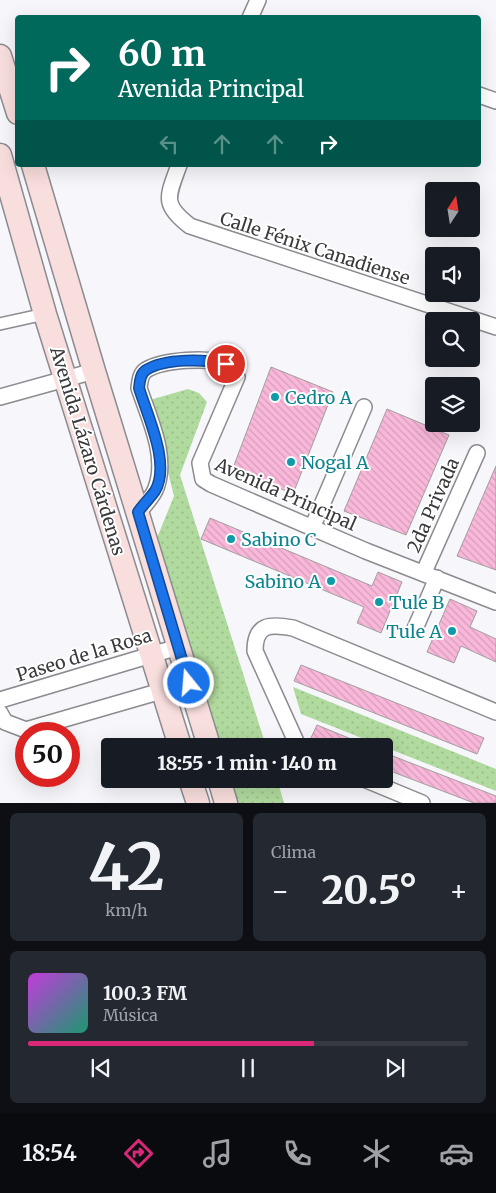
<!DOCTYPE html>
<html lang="es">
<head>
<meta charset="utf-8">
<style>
	:root { --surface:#171b24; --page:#242831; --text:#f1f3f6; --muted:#9ea1a6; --line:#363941; --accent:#db2777 }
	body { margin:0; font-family:Merriweather,serif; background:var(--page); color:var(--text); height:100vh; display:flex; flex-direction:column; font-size:19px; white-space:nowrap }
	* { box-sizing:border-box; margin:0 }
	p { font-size:16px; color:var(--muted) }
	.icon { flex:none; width:28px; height:28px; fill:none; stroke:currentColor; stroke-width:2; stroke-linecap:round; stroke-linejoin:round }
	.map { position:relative; height:803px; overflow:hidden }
	.panel { display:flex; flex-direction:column; gap:10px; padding:10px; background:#0d0f14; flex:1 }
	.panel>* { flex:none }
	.top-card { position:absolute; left:15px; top:15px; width:466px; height:152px; border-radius:5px; box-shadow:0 5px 20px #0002; background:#00695c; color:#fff; overflow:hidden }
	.needle { width:32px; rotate:12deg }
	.controls { position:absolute; left:425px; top:182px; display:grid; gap:10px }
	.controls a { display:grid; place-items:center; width:55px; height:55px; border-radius:5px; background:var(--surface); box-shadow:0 5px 20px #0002; font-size:25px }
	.speed { position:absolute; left:15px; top:722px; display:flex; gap:10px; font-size:25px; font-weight:700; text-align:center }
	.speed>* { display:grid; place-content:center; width:65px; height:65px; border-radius:50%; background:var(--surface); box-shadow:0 5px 20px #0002; line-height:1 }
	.speed .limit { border:8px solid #d22; background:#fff; color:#111 }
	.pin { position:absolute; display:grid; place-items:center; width:42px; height:42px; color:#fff; margin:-21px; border:2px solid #fff; border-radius:50%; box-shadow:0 1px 5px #0007 }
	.me { position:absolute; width:55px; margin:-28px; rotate:343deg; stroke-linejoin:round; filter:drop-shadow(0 0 4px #0008) }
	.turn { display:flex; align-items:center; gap:18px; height:105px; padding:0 20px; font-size:22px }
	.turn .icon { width:65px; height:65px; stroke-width:2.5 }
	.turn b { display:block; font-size:35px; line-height:42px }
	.lanes { display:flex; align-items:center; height:48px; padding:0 20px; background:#0003; justify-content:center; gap:25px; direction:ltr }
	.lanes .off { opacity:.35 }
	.big { font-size:38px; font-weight:800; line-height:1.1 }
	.panel .tile { flex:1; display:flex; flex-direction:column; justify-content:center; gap:8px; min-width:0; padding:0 18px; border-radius:8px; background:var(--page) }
	.panel .dial { align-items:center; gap:0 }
	.dial b { font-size:65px; line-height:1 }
	.song { display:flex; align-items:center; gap:15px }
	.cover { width:60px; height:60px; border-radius:8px; background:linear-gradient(135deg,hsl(290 70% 55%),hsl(160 70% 35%)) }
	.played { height:5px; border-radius:2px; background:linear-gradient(90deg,var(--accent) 65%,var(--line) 65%) }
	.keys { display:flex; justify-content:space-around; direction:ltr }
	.heat { display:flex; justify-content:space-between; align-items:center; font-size:28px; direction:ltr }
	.panel .tiles { flex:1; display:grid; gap:10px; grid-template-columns:1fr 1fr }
	.tile:last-child { grid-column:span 2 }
	.trip { position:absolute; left:101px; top:738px; width:292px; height:50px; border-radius:5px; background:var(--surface); box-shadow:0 5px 20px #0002; font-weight:800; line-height:50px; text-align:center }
	.tab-bar { display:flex; height:80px; justify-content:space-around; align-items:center; background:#090b0e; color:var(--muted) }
	.tab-bar .icon { width:35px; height:35px }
	.tab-bar .active { color:var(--accent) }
	.tab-bar b { font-size:22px; color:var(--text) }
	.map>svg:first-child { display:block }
	.park { fill:url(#park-dots) }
	.building { fill:url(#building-back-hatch); stroke:#a29ea0 }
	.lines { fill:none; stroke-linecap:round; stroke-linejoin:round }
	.pedestrian-casing { stroke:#8b8b90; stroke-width:14 }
	.minor-casing { stroke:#8b8b90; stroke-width:18 }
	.secondary-casing { stroke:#8b8b90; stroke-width:25 }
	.pedestrian { stroke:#fff; stroke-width:11 }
	.minor { stroke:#fff; stroke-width:15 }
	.secondary { stroke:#f8dedc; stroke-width:22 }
	.route-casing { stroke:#114b97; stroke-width:12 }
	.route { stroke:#1a73e8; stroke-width:9 }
	.culture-dot { fill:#0f9aa8; stroke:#fff; stroke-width:2 }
	.labels { text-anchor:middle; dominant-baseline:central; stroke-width:4; stroke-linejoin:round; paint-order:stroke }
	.street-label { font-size:18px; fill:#3a3a3c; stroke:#fff }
	.culture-label { font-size:18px; fill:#0d838f; stroke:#fff; text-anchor:start }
</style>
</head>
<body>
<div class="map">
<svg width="496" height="803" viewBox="0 0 496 803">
	<defs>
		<pattern id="park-dots" width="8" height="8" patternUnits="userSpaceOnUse" patternTransform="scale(1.25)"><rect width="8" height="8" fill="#b1da9e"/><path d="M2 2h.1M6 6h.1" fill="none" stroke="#99bc89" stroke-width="1.8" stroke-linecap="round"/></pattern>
		<pattern id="building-back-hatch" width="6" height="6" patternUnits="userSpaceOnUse" patternTransform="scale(1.25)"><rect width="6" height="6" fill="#f9b7d9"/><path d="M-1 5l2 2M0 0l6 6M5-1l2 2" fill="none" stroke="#d69ebb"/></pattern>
	</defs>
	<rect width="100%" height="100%" fill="#f6f6fb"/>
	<!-- park -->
	<path class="park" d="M188 389 199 393 207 402 180 475 266 746H216L155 543 174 496 150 400Z
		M293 687 496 769V791L301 714Z
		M226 779H277L284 803H233Z"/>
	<!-- building -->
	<path class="building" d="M271 367 333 392 293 494 233 468Z
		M387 409 449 435 406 535 344 511Z
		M496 466V570L457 556Z
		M210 518 372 586 378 572 402 582 381 633 357 623 364 607 201 539Z
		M450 599 477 611 470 627 496 639V662L461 646 454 663 427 652Z
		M301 665 484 738 477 754 294 681Z
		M317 725 368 746H325L310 740Z
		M385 753 496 796V803H474L385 769Z"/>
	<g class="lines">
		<!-- pedestrian casing -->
		<g class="pedestrian-casing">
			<path id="pedestrian" d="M0 324 45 314"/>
		</g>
		<!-- minor casing -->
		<g class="minor-casing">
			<path id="minor" d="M250 18 258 0
				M479 95 496 101
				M179 165C168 196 161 204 190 226L496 327
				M0 397 94 371
				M138 513C144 505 153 497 156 488 168 456 149 418 139 388 140 381 140 374 146 370 162 360 210 356 227 365 232 368 234 372 237 377L200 463 203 479 211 484 366 551 496 602
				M312 528 364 407
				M424 572 477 453
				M414 631 437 578
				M0 700 178 647
				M0 713 5 722 26 730 189 683
				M298 746 255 651C255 623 271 624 293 628L496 712
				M364 779 422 803"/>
		</g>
		<!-- secondary casing -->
		<g class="secondary-casing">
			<path id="secondary" d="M0 56 18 113
				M0 155 45 314 180 746
				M33 165 94 371 209 746
				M190 779 198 803
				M219 779 226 803"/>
		</g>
		<!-- pedestrian -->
		<use href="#pedestrian" class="pedestrian"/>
		<!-- minor -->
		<use href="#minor" class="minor"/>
		<!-- secondary -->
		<use href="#secondary" class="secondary"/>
	</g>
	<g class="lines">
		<!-- route casing -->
		<g class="route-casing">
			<path id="route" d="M189 683 138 512C143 505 150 498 155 491 171 464 147 415 139 388 140 381 140 374 146 370 165 358 205 359 226 364"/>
		</g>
		<!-- route -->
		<use href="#route" class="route"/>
	</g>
	<!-- markers -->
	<g class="culture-dot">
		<circle cx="275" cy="397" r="5"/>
		<circle cx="291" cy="462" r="5"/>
		<circle cx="231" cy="539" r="5"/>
		<circle cx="331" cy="581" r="5"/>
		<circle cx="379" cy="602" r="5"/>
		<circle cx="452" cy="631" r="5"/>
	</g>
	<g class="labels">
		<!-- street labels -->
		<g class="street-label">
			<text transform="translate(315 248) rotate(18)">Calle Fénix Canadiense</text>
			<text transform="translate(88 451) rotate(73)">Avenida Lázaro Cárdenas</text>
			<text transform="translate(286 494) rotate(24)">Avenida Principal</text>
			<text transform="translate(433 505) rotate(-66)">2da Privada</text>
			<text transform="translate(84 655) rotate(-17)">Paseo de la Rosa</text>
		</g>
		<!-- culture labels -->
		<g class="culture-label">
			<text x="285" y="397">Cedro A</text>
			<text x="301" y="462">Nogal A</text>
			<text x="241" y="539">Sabino C</text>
			<text x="321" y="581" text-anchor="end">Sabino A</text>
			<text x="389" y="602">Tule B</text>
			<text x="442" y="631" text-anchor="end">Tule A</text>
		</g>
	</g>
</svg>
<div class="controls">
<a><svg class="needle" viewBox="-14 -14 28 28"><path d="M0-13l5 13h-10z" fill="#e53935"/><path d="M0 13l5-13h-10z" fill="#9ea1a6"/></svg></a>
<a><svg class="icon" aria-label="sound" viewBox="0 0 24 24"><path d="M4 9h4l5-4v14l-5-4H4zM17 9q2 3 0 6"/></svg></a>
<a><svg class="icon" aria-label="search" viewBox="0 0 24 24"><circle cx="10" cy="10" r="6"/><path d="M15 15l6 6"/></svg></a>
<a><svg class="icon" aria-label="layers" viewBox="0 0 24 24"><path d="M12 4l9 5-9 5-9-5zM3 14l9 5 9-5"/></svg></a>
</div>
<div class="speed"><div class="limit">50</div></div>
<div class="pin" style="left:226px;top:364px;background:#d93025"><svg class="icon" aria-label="arrive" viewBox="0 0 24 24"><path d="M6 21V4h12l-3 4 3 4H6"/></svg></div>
<svg class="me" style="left:189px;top:683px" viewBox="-20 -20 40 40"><circle r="17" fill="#1a73e8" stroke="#fff" stroke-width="3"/><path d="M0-11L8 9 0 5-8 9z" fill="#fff"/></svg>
<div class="trip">18:55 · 1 min · 140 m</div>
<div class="top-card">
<div class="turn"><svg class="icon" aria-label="right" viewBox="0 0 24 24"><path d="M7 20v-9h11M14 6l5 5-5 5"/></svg><div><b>60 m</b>Avenida Principal</div></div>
<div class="lanes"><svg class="icon off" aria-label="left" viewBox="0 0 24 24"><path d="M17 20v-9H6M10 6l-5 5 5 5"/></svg><svg class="icon off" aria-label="ahead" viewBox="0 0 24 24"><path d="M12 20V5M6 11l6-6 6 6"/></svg><svg class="icon off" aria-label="ahead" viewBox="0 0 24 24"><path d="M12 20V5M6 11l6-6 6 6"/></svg><svg class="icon" aria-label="right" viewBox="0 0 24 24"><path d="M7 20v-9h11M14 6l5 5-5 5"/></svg></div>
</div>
</div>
<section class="panel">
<div class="tiles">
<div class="tile dial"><b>42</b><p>km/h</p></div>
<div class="tile"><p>Clima</p>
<div class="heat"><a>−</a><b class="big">20.5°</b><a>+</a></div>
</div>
<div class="tile">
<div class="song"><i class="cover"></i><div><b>100.3 FM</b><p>Música</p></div></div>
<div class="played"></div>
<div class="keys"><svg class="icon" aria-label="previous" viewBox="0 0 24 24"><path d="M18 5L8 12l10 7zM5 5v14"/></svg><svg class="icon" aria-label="pause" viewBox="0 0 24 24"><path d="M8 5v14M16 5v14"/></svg><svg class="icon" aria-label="next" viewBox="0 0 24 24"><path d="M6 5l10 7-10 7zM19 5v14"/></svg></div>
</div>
</div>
</section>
<nav class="tab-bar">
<b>18:54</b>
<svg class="icon active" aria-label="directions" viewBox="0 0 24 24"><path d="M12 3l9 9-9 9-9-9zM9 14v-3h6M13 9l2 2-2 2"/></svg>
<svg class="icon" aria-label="music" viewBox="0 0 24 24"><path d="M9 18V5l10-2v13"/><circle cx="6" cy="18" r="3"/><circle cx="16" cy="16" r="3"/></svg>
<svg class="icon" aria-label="phone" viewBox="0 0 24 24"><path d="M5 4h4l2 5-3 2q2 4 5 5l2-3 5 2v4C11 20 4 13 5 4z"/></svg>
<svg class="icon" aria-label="climate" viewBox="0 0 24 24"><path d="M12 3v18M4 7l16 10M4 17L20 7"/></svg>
<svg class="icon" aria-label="car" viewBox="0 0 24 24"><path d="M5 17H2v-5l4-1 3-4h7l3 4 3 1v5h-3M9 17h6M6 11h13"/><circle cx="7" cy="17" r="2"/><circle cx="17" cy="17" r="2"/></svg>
</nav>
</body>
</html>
